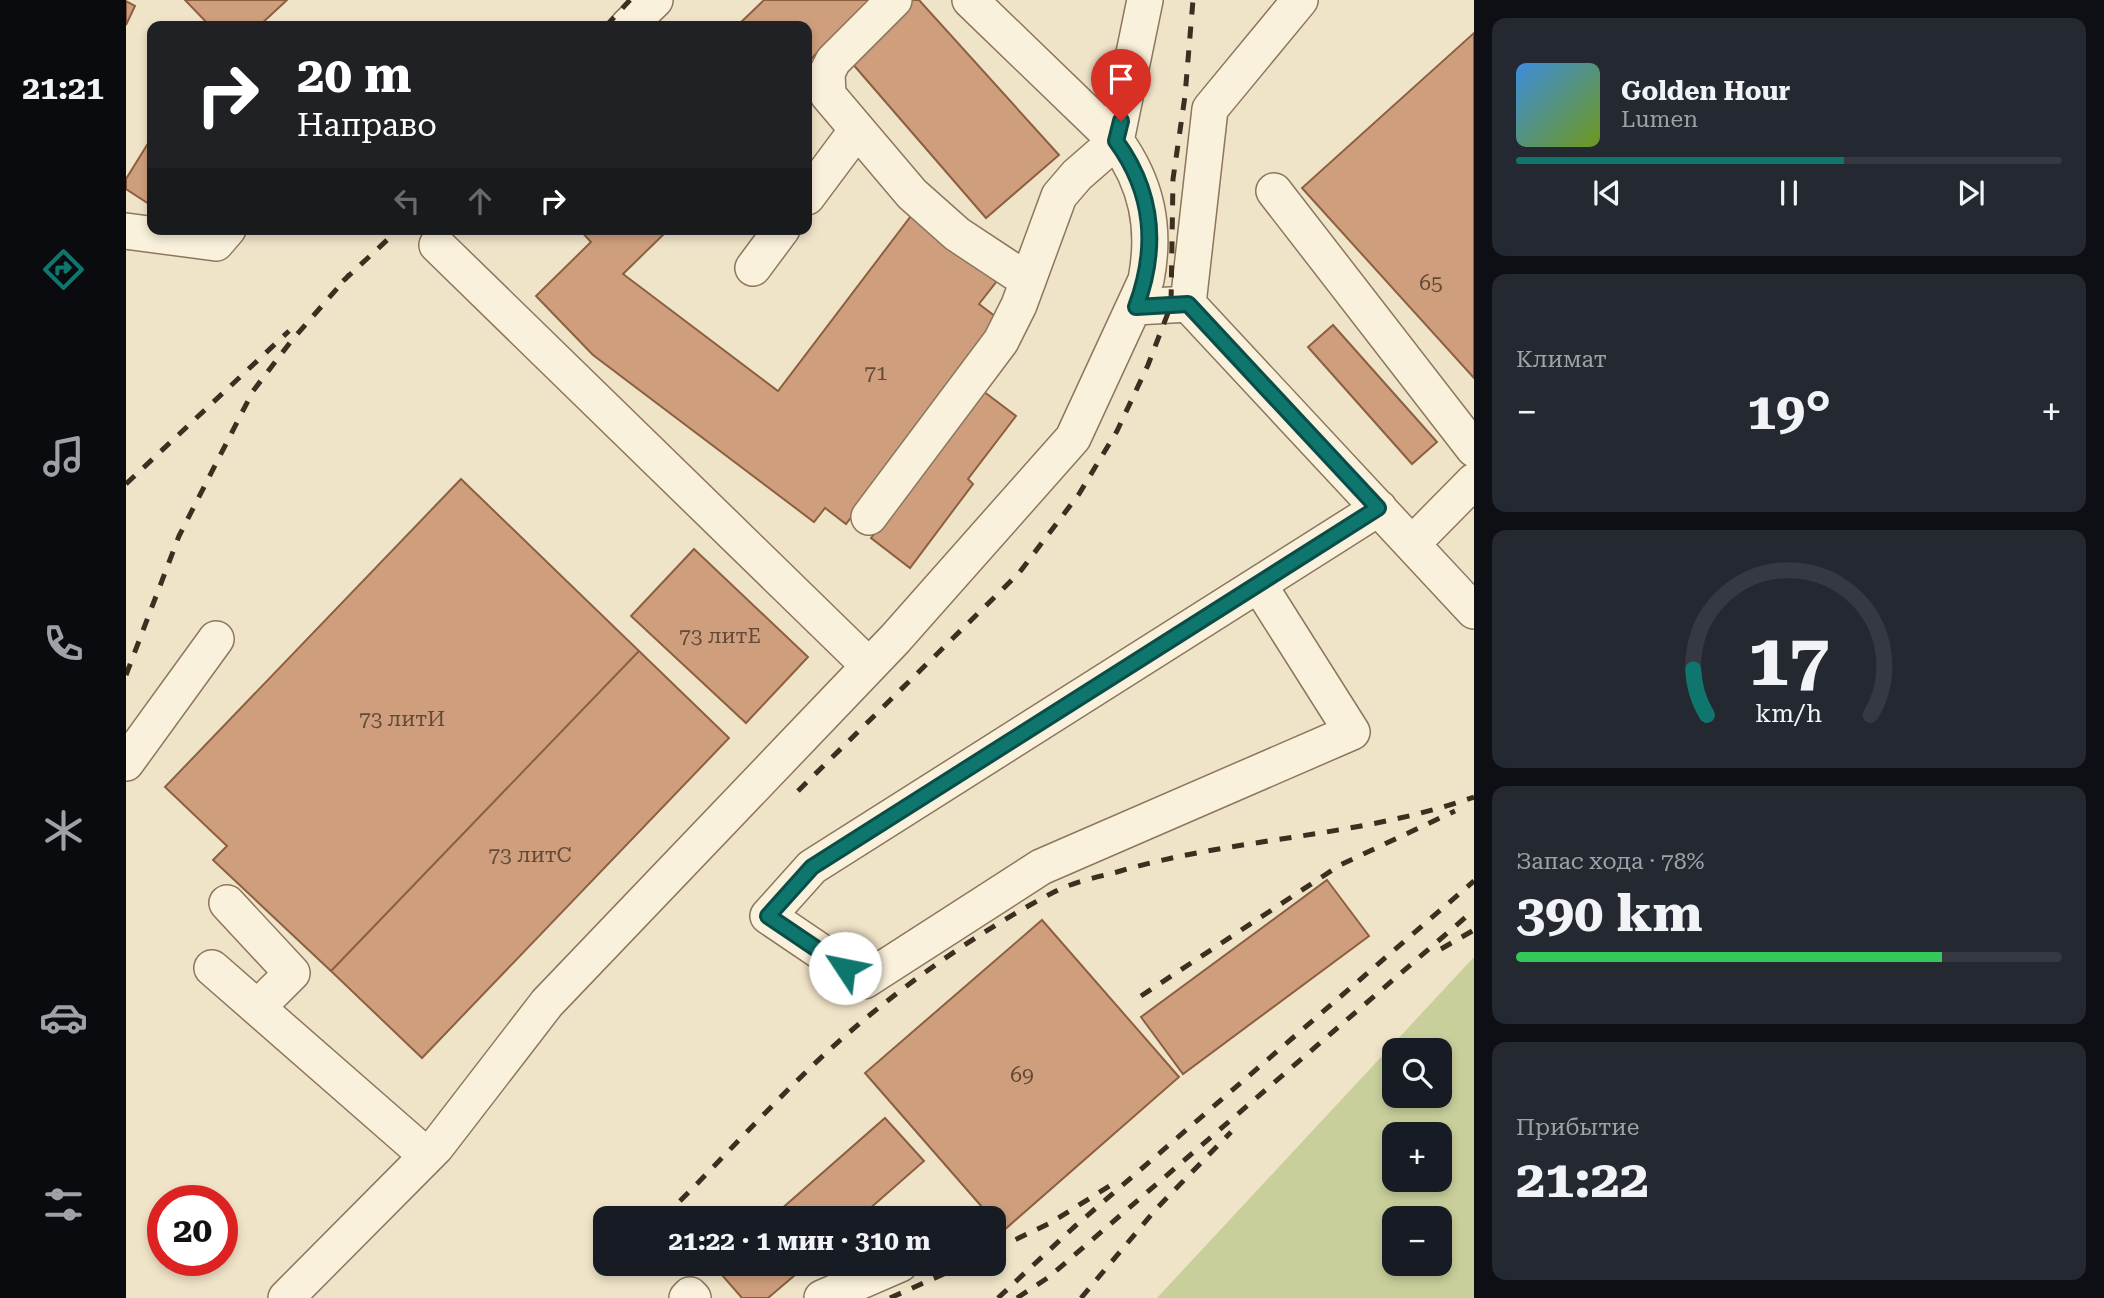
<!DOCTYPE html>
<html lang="ru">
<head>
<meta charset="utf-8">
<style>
	:root { --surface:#171b24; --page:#242831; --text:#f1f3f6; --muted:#9ea1a6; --line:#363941; --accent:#0f766e }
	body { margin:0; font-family:"Roboto Serif",serif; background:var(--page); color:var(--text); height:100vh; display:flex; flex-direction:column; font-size:26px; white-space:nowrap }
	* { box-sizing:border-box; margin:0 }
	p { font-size:23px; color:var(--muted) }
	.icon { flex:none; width:38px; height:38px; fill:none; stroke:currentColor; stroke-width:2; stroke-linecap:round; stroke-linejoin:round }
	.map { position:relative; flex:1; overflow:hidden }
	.details { display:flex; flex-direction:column; gap:18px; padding:18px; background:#0d0f14; width:630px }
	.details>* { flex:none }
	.banner { position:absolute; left:21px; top:21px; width:665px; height:214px; border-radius:14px; box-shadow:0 4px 10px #0003; background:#202124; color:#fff; overflow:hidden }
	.buttons { position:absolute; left:1256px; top:1038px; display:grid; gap:14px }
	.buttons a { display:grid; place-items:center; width:70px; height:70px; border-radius:14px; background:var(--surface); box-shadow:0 4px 10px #0003; font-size:35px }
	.speed { position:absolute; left:21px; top:1185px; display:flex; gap:14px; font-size:35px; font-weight:700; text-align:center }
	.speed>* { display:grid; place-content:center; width:91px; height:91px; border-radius:50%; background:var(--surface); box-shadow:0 4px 10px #0003; line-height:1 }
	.speed .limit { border:10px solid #d22; background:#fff; color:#111 }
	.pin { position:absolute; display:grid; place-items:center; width:60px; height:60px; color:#fff; margin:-72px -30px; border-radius:50% 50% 50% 0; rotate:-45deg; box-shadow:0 0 7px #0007 }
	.pin .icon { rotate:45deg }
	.me { position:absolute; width:77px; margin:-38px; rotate:304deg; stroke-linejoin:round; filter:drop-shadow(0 0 5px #0008) }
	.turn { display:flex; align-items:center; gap:24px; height:147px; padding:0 35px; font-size:32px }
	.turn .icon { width:91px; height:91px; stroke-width:2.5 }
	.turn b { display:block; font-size:49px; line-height:60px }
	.lanes { display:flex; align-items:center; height:66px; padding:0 35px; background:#0003; justify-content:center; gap:35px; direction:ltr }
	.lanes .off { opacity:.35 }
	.big { font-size:52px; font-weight:700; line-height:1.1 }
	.details .widget { flex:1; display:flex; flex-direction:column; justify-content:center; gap:10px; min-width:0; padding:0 24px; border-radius:14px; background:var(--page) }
	.details .dial { align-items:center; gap:0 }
	.dial svg { height:182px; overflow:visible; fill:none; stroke:var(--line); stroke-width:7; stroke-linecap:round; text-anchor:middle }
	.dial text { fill:var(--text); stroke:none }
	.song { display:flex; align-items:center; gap:21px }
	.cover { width:84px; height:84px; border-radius:10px; background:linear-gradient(135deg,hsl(210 70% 55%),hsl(80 70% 35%)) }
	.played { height:7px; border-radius:4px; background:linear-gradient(90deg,var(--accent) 60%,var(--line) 60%) }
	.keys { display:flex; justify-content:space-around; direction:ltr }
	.heat { display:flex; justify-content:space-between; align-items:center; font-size:38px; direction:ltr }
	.charge { height:10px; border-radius:5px; background:linear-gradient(90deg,#34c759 78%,var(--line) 0) }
	.trip { position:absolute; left:467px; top:1206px; width:413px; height:70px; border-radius:14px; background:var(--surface); box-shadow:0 4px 10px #0003; font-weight:700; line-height:70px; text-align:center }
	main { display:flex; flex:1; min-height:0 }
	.dock { display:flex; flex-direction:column; width:126px; justify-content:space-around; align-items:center; background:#090b0e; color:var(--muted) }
	.dock .icon { width:49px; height:49px }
	.dock .on { color:var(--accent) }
	.dock b { font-size:32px; color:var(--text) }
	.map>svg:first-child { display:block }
	.green { fill:#c9cf9b; fill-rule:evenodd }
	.building { fill:#cf9f7d; stroke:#8d5f41; stroke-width:2 }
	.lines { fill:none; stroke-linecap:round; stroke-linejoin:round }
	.minor-casing { stroke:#8d765c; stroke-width:38 }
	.minor { stroke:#faf1dc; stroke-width:35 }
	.rail { stroke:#3d2e20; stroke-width:5; stroke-dasharray:12 12; stroke-linecap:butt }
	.route-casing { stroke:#0a4d48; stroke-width:18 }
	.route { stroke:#0f766e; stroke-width:12 }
	.labels { text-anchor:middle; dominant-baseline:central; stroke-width:7; stroke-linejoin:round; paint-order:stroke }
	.number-label { font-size:21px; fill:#624a37 }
</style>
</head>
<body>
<main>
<nav class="dock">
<b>21:21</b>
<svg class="icon on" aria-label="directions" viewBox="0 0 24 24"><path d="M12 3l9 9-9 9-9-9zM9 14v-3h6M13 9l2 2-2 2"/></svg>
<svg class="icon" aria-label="music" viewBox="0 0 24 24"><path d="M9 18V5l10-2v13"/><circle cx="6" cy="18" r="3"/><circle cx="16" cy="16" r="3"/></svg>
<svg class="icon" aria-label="phone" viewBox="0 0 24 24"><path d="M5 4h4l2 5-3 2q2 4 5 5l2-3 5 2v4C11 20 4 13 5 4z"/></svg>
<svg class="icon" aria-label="climate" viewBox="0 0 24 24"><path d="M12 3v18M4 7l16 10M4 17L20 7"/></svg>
<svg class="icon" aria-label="car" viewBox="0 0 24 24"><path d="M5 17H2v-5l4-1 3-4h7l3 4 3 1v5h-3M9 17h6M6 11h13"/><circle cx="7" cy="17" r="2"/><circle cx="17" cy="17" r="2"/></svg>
<svg class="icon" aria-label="filters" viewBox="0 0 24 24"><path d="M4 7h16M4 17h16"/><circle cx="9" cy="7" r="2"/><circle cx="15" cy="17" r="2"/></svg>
</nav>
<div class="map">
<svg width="1348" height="1298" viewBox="0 0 1348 1298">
	<rect width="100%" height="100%" fill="#f0e4c8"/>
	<!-- green -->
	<path class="green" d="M1348 957V1298H1031ZM1269 1050H1314V1096H1269ZM1269 1134H1314V1180H1269ZM1269 1218H1314V1264H1269Z"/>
	<!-- building -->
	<path class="building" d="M59 0H161L133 26H84Z
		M638 0H742L744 1 681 63V26H611Z
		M783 0H793L933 155 860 218 719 55Z
		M0 1 9 6 0 25Z
		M1348 33V378L1176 188Z
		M26 137V206L0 189V179Z
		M785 216 871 281 853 304 874 320 720 524 699 508 688 522 467 355 410 296 465 242 453 229H543L497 274 652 391Z
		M1207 325 1311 442 1286 464 1182 347Z
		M857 391 890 416 842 479 847 484 784 568 745 538Z
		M335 479 513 651 205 971 87 860 101 846 39 787Z
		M568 549 682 657 620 723 505 616Z
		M513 651 603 738 296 1058 205 971Z
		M1201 880 1243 936 1057 1074 1015 1017Z
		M916 920 1053 1077 877 1231 739 1073Z
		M759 1118 798 1161 733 1218H645Z
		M593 1264H682L642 1298H616L589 1267Z"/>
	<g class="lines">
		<!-- minor casing -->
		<g class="minor-casing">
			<path id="minor" d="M768 0 707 61 701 73 702 95 786 194 831 234 902 281
				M502 26 529 0
				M1148 191 1348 449
				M681 197 731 130
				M0 231 90 243 102 229
				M311 245 743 666
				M627 268 656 229
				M1062 304 1084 109 1174 0
				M1010 307 1062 304 1348 611
				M743 517 875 341 893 305 933 196 951 175 990 141 1019 0
				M1286 544 1348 481
				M1133 585 1226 732 915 867 738 981 642 916 686 867 1253 508
				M0 763 90 639
				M101 903 166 973 132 1007
				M86 968 301 1156
				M160 1298 310 1147 421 1003 769 639 947 438 1020 280C1030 228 1021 184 990 141L844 0
				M561 1298 564 1295 567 1298
				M696 1298 774 1264"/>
		</g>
		<!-- minor -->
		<use href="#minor" class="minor"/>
		<!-- rail -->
		<path class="rail" d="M480 26 504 0
			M217 281 273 229
			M0 484 163 331
			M0 675 53 536 127 391 166 340 223 275
			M672 791 893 573 953 494 991 431 1022 365 1045 305 1047 179 1059 96 1067 0
			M1315 949 1348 930
			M1015 996 1214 865 1329 811
			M537 1218C592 1164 644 1105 701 1052 768 991 849 933 930 891 948 882 971 877 991 872 1108 837 1232 838 1348 797
			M868 1250 926 1222 985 1185
			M764 1298 840 1264
			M872 1298 947 1228 1348 881
			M891 1298 923 1277 1348 910
			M955 1298 1031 1208 1105 1132"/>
	</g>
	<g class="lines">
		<!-- route casing -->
		<g class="route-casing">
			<path id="route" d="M719 968 642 916 686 867 1252 508 1062 304 1010 307C1032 248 1028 193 990 141L995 121"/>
		</g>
		<!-- route -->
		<use href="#route" class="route"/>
	</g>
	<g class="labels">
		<!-- number labels -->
		<g class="number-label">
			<text x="1305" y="283">65</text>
			<text x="750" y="373">71</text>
			<text x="594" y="636">73 литЕ</text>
			<text x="276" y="719">73 литИ</text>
			<text x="404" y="855">73 литС</text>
			<text x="896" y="1075">69</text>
		</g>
	</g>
</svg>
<div class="buttons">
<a><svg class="icon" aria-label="search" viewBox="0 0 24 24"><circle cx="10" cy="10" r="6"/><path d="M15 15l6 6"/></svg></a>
<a>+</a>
<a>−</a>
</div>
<div class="speed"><div class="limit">20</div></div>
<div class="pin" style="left:995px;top:121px;background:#d93025"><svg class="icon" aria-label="arrive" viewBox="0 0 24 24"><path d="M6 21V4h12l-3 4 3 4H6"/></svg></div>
<svg class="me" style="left:719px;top:968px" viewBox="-20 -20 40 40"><circle r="19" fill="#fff"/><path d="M0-13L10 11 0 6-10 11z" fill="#0f766e"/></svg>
<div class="trip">21:22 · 1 мин · 310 m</div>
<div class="banner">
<div class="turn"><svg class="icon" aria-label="right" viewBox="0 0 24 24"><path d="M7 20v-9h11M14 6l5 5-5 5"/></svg><div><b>20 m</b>Направо</div></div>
<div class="lanes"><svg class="icon off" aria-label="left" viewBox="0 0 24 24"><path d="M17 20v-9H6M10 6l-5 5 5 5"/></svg><svg class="icon off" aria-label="ahead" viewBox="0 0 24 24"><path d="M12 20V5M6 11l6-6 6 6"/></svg><svg class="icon" aria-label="right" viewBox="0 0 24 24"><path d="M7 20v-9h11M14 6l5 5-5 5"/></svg></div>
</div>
</div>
<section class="details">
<div class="widget">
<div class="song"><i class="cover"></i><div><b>Golden Hour</b><p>Lumen</p></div></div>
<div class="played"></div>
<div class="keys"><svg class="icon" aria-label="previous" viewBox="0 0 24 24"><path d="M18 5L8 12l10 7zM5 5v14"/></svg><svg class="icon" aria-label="pause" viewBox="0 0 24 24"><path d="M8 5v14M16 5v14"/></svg><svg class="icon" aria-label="next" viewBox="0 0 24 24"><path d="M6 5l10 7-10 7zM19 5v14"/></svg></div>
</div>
<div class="widget"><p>Климат</p>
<div class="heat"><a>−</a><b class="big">19°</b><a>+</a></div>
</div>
<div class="widget dial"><svg viewBox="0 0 100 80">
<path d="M14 69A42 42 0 1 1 86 69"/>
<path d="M14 69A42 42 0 0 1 8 49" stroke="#0f766e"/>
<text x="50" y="56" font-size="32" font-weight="700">17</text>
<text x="50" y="72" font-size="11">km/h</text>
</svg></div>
<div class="widget"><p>Запас хода · 78%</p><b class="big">390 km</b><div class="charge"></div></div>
<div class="widget"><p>Прибытие</p><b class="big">21:22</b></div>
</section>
</main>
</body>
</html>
